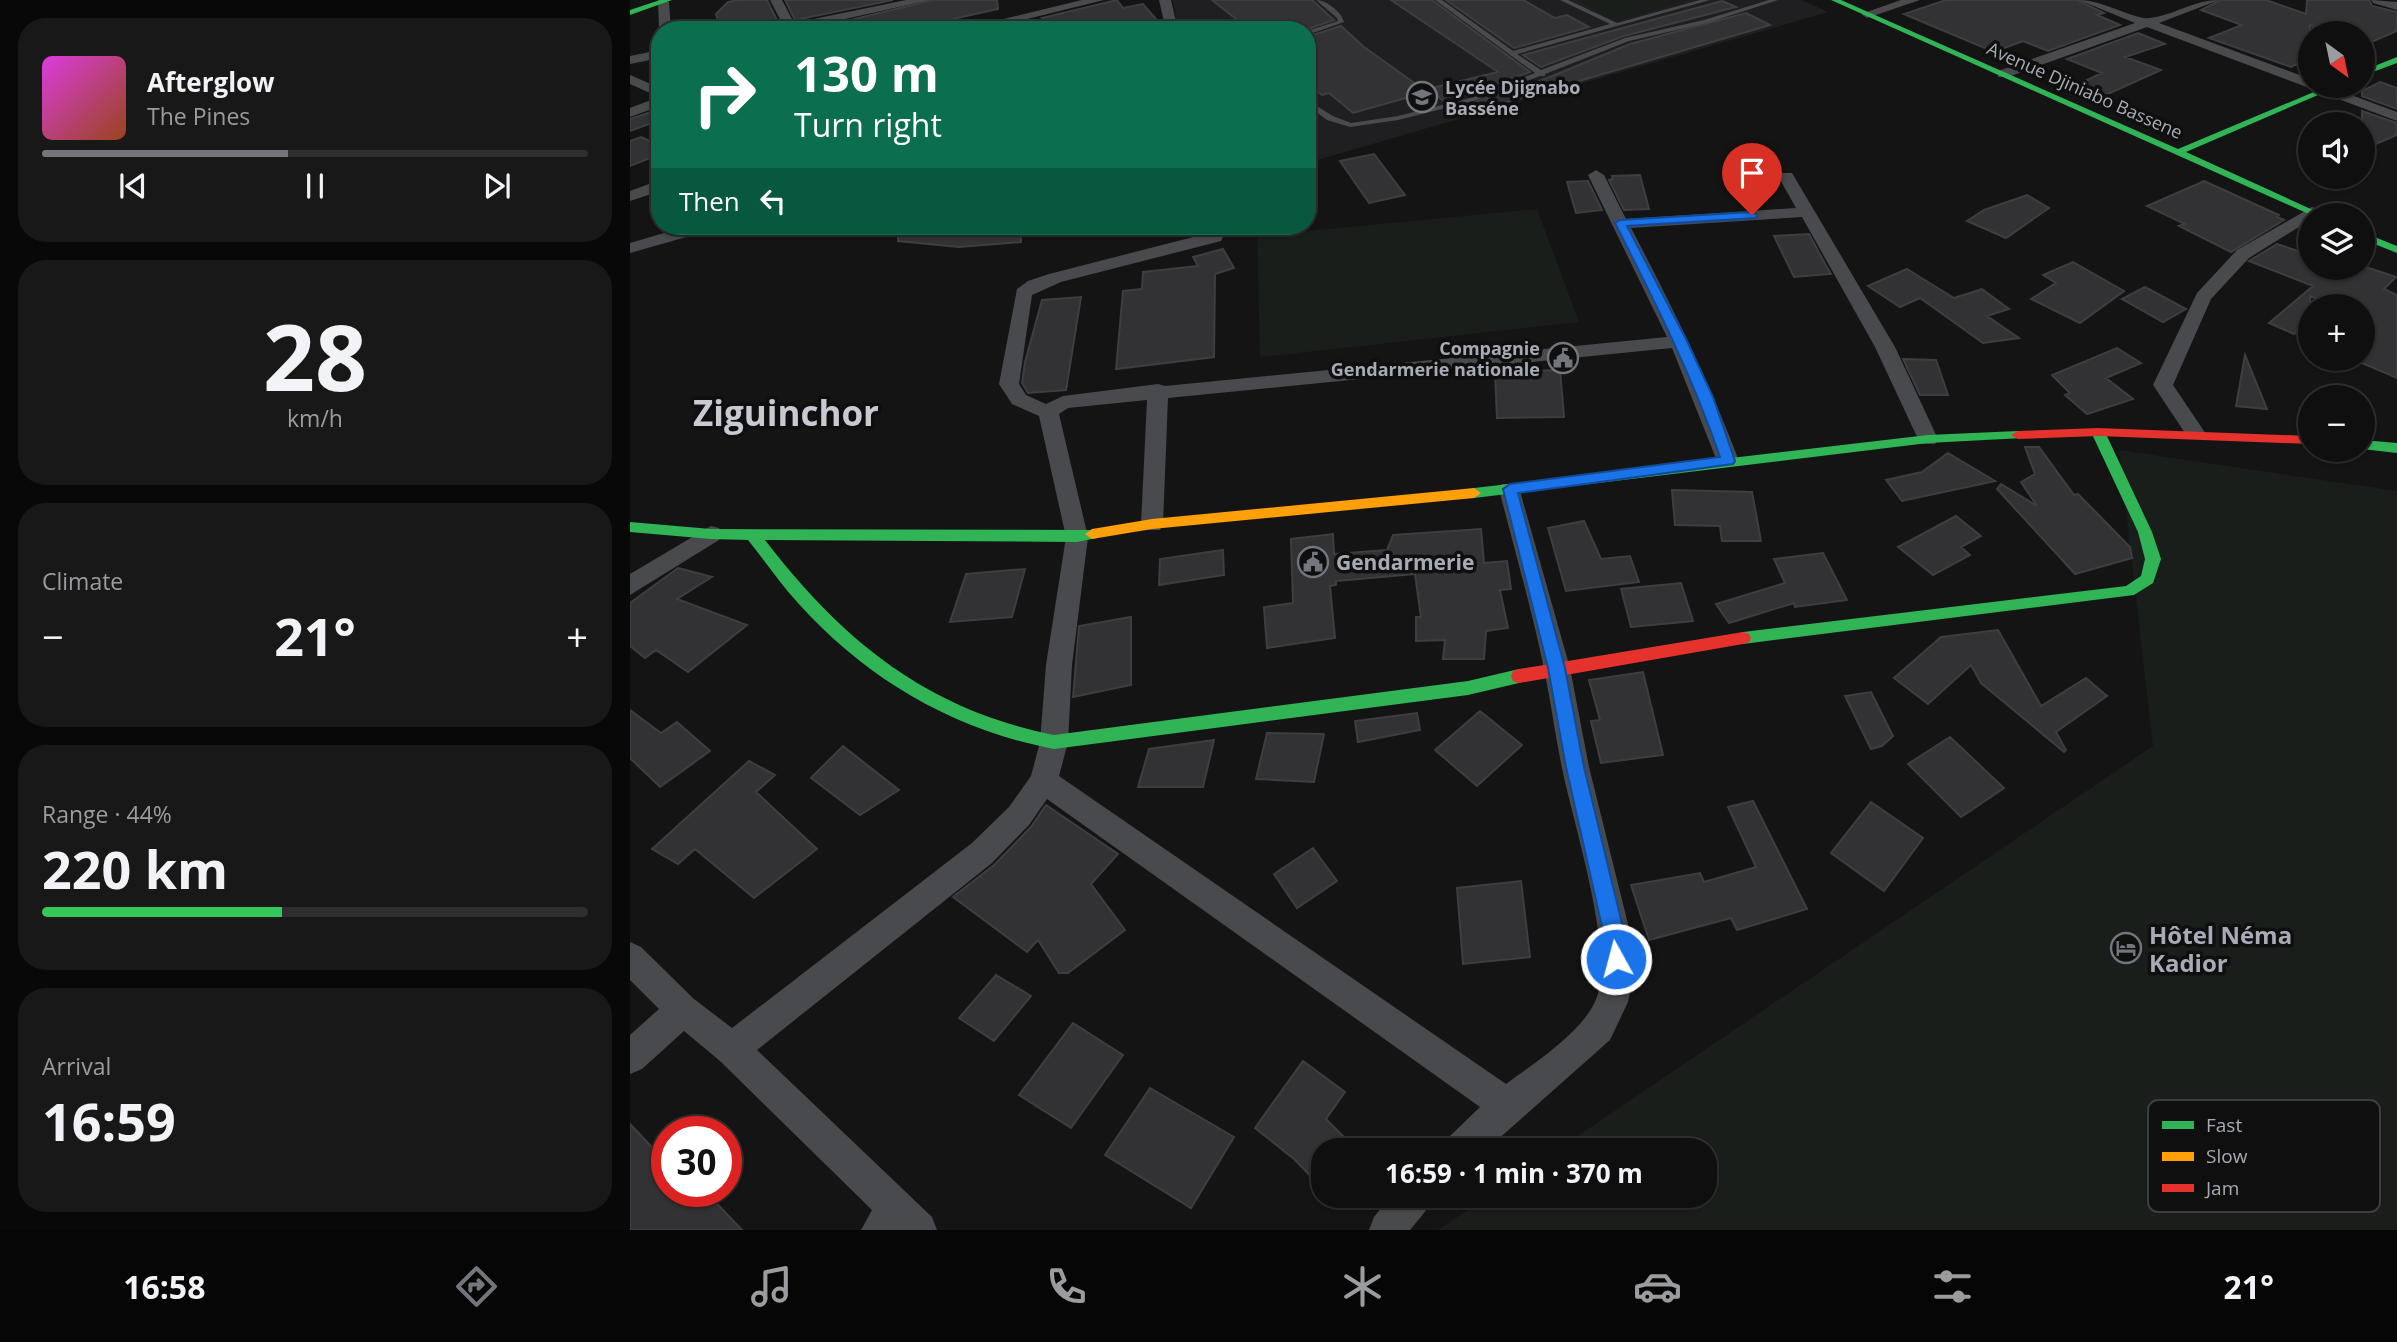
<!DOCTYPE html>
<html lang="en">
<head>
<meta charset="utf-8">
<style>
	:root { --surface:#0f0f10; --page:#181819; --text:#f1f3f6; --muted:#9b9c9f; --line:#2f2f30; --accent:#73767d }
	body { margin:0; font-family:"Open Sans",sans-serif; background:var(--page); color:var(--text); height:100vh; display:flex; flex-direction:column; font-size:26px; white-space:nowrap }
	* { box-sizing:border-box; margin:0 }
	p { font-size:23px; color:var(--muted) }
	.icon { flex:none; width:38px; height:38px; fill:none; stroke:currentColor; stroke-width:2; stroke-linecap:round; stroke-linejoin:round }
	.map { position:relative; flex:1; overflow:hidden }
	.side { display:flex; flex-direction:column; gap:18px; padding:18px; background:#080809; width:630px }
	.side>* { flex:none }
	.banner { position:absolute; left:21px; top:21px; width:665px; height:214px; border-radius:28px; box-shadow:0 2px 5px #0004,0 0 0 2px var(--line); background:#0b6e4f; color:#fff; overflow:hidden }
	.needle { width:46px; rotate:147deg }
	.fabs { position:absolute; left:1668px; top:21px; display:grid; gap:14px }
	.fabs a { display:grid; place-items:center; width:77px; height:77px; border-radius:50%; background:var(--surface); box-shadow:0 2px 5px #0004,0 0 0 2px var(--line); font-size:35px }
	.speed { position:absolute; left:21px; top:1116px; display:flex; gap:14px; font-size:35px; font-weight:700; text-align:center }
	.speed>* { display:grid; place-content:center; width:91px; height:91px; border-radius:50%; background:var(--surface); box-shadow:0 2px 5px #0004,0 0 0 2px var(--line); line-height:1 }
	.speed .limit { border:10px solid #d22; background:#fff; color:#111 }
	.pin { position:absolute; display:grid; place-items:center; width:60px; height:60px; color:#fff; margin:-72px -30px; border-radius:50% 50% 50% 0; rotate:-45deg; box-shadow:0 0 7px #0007 }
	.pin .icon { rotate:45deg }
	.me { position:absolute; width:77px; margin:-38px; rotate:353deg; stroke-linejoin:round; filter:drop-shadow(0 0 5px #0008) }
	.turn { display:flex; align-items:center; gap:24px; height:147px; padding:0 28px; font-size:32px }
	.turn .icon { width:91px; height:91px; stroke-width:2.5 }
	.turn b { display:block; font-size:49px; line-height:60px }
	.then { display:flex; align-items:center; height:66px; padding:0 28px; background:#0003; gap:14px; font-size:26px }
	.big { font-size:52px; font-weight:700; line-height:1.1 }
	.side .widget { flex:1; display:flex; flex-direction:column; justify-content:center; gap:10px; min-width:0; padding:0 24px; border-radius:28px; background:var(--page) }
	.side .dial { align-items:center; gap:0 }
	.dial b { font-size:91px; line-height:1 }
	.song { display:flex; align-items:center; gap:21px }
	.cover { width:84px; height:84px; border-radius:10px; background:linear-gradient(135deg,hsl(300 70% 55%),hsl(20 70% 35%)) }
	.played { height:7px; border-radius:4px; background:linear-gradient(90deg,var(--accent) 45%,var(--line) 45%) }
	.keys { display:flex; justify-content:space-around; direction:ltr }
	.heat { display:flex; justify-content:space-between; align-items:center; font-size:38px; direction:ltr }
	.charge { height:10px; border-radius:5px; background:linear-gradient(90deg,#34c759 44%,var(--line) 0) }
	.trip { position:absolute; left:681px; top:1138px; width:406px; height:70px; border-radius:28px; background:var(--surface); box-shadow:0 2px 5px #0004,0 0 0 2px var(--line); font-weight:700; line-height:70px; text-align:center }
	.tab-bar { display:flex; height:112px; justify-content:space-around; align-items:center; background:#060606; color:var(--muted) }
	.tab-bar .icon { width:49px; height:49px }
	.tab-bar .on { color:var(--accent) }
	.tab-bar b { font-size:32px; color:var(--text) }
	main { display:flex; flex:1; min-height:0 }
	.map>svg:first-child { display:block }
	.built { fill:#1f1f21 }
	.green { fill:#191e1a }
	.building { fill:#323235; stroke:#3d3e41; stroke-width:2 }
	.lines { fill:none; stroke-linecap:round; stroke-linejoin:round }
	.lane { fill:#494a4d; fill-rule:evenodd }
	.street { fill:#494a4d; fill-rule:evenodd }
	.fast { fill:#30b455; fill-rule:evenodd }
	.slow { fill:#ff9f0a; fill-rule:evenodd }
	.jam { fill:#e5322d; fill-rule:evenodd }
	.route { fill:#1a73e8; stroke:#114b97; stroke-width:2 }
	.labels { text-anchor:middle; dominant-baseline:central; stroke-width:7; stroke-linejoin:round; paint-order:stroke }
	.far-poi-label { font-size:18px; font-weight:bold; fill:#a6abb5; stroke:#0f0f10; text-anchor:start }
	.far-street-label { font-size:18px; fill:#a6abb5; stroke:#0f0f10 }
	.poi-label { font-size:21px; font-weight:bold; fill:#a6abb5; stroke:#0f0f10; text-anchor:start }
	.near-poi-label { font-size:24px; font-weight:bold; fill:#a6abb5; stroke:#0f0f10; text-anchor:start }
	.town-label { font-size:35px; font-weight:bold; fill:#c7cad1; stroke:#0f0f10 }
	.key { fill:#0f0f10; stroke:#3c3e42; stroke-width:2 }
	.key-label { font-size:19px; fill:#a6abb5 }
</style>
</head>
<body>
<main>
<section class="side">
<div class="widget">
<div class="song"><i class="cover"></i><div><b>Afterglow</b><p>The Pines</p></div></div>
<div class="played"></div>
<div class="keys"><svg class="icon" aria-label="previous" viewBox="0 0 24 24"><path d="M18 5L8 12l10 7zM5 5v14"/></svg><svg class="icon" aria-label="pause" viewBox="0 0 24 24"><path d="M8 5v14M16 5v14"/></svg><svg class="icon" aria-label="next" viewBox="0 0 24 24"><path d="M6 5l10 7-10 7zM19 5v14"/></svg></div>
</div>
<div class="widget dial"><b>28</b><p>km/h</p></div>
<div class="widget"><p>Climate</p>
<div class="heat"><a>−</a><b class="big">21°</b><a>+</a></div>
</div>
<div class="widget"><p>Range · 44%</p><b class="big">220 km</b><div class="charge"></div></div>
<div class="widget"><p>Arrival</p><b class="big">16:59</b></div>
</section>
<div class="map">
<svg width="1767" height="1230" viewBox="0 0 1767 1230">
	<rect width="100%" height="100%" fill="#141415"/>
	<!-- built -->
	<path class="built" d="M543 0H1172L1198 12 677 163V30H548Z"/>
	<!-- green -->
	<path class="green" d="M947 0H1061L985 21Z
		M907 209 949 322 630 357 627 236Z
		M1489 450 1767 491V1230H808L860 1195H1074V1150H927L1523 746Z"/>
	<!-- building -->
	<path class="building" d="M109 0H137L149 24 138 30H91L86 14 98 2Z
		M155 0H263L165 20Z
		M303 0H367L368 9 318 20 322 24 298 30H179Z
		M487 0 493 8 513 4 532 26 515 30H425L412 18Z
		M582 0H682L704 20 675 30H620Z
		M761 0H802L900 72 815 102 798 89 868 72Z
		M816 0H893L925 18 937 15 959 27 884 48Z
		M1316 0H1447L1474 13 1467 15 1490 25 1418 51 1393 41 1364 52 1274 14Z
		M1591 0H1636L1676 14 1677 0H1739L1742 6 1767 12V31L1732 46V33H1704L1680 25V58L1661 67 1579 38 1612 25 1571 10Z
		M1092 1 1106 7 994 36 911 67 893 55Z
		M1116 13 1140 25 833 115 824 109 915 79 1000 44Z
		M711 26 734 47 797 92 723 113 699 93 692 95 677 84V37Z
		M1508 33 1535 44 1495 57 1531 70 1460 102 1434 91 1472 73 1437 59Z
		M1750 82 1767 88V109L1732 96V91Z
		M30 109V120L0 131V119Z
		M1732 111 1767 123V135L1732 150Z
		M11 137 30 146V154L0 166V141Z
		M744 154 775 195 739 203 710 161Z
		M1010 175 1019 209 994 210 979 180 983 179 982 176Z
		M958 181 972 210 946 213 937 182Z
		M1574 181 1649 215 1647 217 1654 220 1601 252 1549 226 1555 224 1517 206Z
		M1397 195 1419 208 1376 238 1337 221 1354 210Z
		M268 226H390L391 242 329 247 268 241Z
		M1179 234 1198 269 1201 274 1164 277 1144 236Z
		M1647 244 1680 255V268H1739L1766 277 1754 289 1767 295V378L1732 363V306H1706L1680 296V324L1664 334 1639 323 1683 286 1619 261Z
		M593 249 604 268 585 274 584 357 486 369 493 291 512 289 513 272 568 266 563 257Z
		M1443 262 1494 291 1450 323 1401 299 1426 283 1413 275Z
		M1277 269 1324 298 1352 289 1379 309 1357 316 1389 338 1353 343 1290 298 1270 307 1238 286Z
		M1515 287 1556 309 1533 322 1492 299Z
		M451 297 436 390 398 393 392 383 395 362 412 300Z
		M1487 348 1511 363 1476 378 1503 399 1457 414 1435 395 1440 393 1422 375Z
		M1615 355 1637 409 1606 406Z
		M1273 359 1306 360 1318 395H1290Z
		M930 370 934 417 867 418 865 372Z
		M1395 447H1409L1444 495 1448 494 1500 547 1502 558 1445 574 1367 489 1371 484 1407 506 1391 482 1405 474Z
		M1318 453 1365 481 1272 501 1256 480 1292 472Z
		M1042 490 1122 492 1131 541H1092L1090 526 1045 525Z
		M1326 516 1351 536 1331 547 1340 555 1303 575 1268 547Z
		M954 521 971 559 1000 556 1009 582 936 591 918 528Z
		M851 529 854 563 877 561 881 589 870 590 878 628 856 631 854 659H813L815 640 786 641V617H791L785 574 706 581V585L700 586 705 638 637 648 634 607 663 603 661 539 703 534 704 554 757 550 763 535Z
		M593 550 594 575 529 585 530 559Z
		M1193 553 1217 600 1165 607 1164 603 1099 623 1086 604 1155 583 1144 559Z
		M48 568 82 577 47 599 117 625 58 672 26 650 15 658 0 646V603Z
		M395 569 382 617 320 622 336 574Z
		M1051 583 1063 621 1001 627 991 589Z
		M501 617V685L443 697 449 626Z
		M1368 630 1411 706 1456 678 1477 696 1426 732 1436 750 1434 752 1351 683 1341 665 1298 704 1264 678 1311 637Z
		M1013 672 1033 755 971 763 961 721 970 720 959 680Z
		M1241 692 1263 736 1252 746 1241 749 1215 696Z
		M0 710 31 733 47 722 80 751 30 787 0 758Z
		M850 711 892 745 847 786 805 750Z
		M787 713 790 730 728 742 725 721Z
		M637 733 694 734 684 782 626 779Z
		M1320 737 1374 788 1331 817 1278 764Z
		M584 740 573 787H508L519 749Z
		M213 746 269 790 230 815 181 778Z
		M119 761 145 775 126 792 187 849 124 898 65 849 48 864 22 849Z
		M1123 801 1177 909 1107 930 1101 918 1019 940 1001 885 1070 873 1074 882 1126 867 1098 807Z
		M1241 802 1293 838 1254 891 1201 853Z
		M416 805 488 854 461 884 495 930 438 973H429L408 940 397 952 323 897 364 865 401 827Z
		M683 848 707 881 667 908 644 874Z
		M891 881 900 957 833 964 827 888Z
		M366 975 401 996 364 1041 329 1018Z
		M443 1023 493 1055 441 1128 389 1095Z
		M673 1061 715 1092 696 1119 727 1150H693V1189L664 1159 625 1128Z
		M520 1088 604 1137 561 1208 475 1155Z
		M0 1124 37 1163V1192H76L112 1230H0Z"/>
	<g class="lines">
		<!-- lane -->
		<path class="lane" d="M686 0C696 0 712 12 714 22L677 35V31L708 21 707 18Z
			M805 0H812L883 51 980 24 930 0H938L987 23 1070 0H1080L887 54 911 70 995 38 1074 20 1139 0H1148L1077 23 999 41 915 74V76H910L844 101 768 120 720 127 697 120 677 105V100L703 116 721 123 768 116 840 98 905 73Z"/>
		<!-- street -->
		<path class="street" d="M28 0 39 2 41 30H29Z
			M140 0H152L164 23 276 0H300L166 30H140L153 25Z
			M452 0H474L352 30H328Z
			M529 0H541L548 30H536Z
			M1271 0H1290L1237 18 1231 14Z
			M1449 0C1473 0 1505 20 1519 18 1543 16 1563 0 1589 0L1529 23 1680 79V86H1697L1767 112V121L1517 27 1378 77H1368V71L1505 23Z
			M1741 0 1767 2V10L1743 3Z
			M30 50V58L0 64V56Z
			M0 75 30 88V106L0 117V108L29 97 0 84Z
			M966 170 974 175 996 219 1166 208 1148 176 1150 173H1162L1265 347 1308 439 1305 444H1291L1288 439 1245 347 1172 217 1001 228C1042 306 1078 379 1109 461L1106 466H1090L1087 461 1042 348 538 398 533 524 530 530H514L511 524 517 400 438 408 429 414 458 537 442 665 438 742 429 776 876 1084C904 1063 955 1031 967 997 984 949 943 822 932 768 925 735 921 702 914 669 902 609 884 549 869 489L872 484H888L940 668 959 767 1002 940 1003 978 998 1002 980 1040 856 1150H812L818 1138 850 1107 417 799 399 825 362 863 127 1050 302 1217 307 1230H231L242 1210 90 1061 54 1031 12 1069 0 1074V1035L29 1009 0 980V942L11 947 64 999 102 1028 342 843 379 807 401 776 410 742 416 665 436 537 409 416 382 404 369 384 387 289 398 281 419 274 579 233H591L593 237 591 241 431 282 402 295 389 384 396 395 416 404 433 396 528 384 535 386 1037 337 958 175Z
			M30 180V191L0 201V191Z
			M1682 207 1688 209V215H1680V220L1619 258 1581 299 1543 385 1576 434 1573 439H1559L1523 385 1567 293 1607 250Z
			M58 226H83L81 230 0 253V243Z
			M81 526 89 528 92 534 89 540 0 595V574Z
			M762 1195H803L798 1208 780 1230H739L744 1217Z"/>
		<!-- fast -->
		<path class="fast" d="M30 0H42L0 15V10Z
			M1201 0H1211L1548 149 1698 86H1709L1556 152 1694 215H1681Z
			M1767 57V63L1732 76V71Z
			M1732 232 1767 246V253L1732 239Z
			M1468 428 1475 432 1522 532 1531 559 1523 583 1504 595 1113 644 1107 642 1105 638 1107 634 1113 632 1496 586 1511 576 1515 559 1508 532 1461 432Z
			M1388 431 1395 435 1393 438 1298 443 844 498 837 493 844 488 1298 435Z
			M1732 440 1767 443V453L1732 449Z
			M0 522 81 529 467 530 469 534 467 538 447 542 135 540C213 641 296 709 424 735L838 681 889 669 895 671 897 676 895 681 889 683 838 695 424 749C324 730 236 679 168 603 150 583 135 561 118 540L81 539 0 532Z"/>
		<!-- slow -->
		<path class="slow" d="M844 488 851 493 844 498 522 529 462 539 455 534 462 529 522 519Z"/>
		<!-- jam -->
		<path class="jam" d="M1468 428 1680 436V444L1468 436 1388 439 1381 435 1388 431Z
			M1113 632 1119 634 1121 638 1119 642 1113 644 889 683 883 681 881 676 883 671 889 669Z"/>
	</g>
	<!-- route -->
	<path class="route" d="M1122 212 1127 215 1126 218 997 226 1057 341 1083 397 1105 461 1103 464 888 493 935 668 954 767 996 940 994 966 986 969 979 966 975 940 936 767 918 668 873 489 880 484 1090 457C1062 375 1024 300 985 223L990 220Z"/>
	<!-- icons -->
	<defs>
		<g id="school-ring" transform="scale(1.575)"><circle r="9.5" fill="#0f0f10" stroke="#73767d" stroke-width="1.5"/><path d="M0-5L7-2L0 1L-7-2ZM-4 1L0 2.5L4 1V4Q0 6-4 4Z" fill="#73767d"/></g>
		<g id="civic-ring" transform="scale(1.575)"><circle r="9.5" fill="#0f0f10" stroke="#73767d" stroke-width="1.5"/><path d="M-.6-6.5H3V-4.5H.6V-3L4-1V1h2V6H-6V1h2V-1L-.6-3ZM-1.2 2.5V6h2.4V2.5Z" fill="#73767d"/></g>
		<g id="hotel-ring" transform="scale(1.575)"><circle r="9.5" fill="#0f0f10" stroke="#73767d" stroke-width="1.5"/><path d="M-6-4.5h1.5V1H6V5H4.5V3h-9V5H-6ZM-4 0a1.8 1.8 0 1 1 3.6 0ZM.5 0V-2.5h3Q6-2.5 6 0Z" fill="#73767d"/></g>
	</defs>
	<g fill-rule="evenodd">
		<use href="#school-ring" x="792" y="97"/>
		<use href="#civic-ring" x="933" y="358"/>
		<use href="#civic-ring" x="683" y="562"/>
		<use href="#hotel-ring" x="1496" y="948"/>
	</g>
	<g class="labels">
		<!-- far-poi labels -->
		<g class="far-poi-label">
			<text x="815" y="87">Lycée Djignabo<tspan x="815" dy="21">Basséne</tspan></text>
			<text x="910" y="348" text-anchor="end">Compagnie<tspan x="910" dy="21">Gendarmerie nationale</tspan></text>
		</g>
		<!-- far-street labels -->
		<g class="far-street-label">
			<text transform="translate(1455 90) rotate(24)">Avenue Djiniabo Bassene</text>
		</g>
		<!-- poi labels -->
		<g class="poi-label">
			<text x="706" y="562">Gendarmerie</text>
		</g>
		<!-- near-poi labels -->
		<g class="near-poi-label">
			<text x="1519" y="934">Hôtel Néma<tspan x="1519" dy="28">Kadior</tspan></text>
		</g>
		<!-- town labels -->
		<g class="town-label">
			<text x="156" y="412">Ziguinchor</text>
		</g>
	</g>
	<!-- legend -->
	<rect x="1518" y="1100" width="232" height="112" rx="10" class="key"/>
	<rect x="1532" y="1121" width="32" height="8" fill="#30b455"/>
	<rect x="1532" y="1152" width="32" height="9" fill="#ff9f0a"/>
	<rect x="1532" y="1184" width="32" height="8" fill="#e5322d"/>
	<g class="key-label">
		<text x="1576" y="1132">Fast</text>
		<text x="1576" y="1163">Slow</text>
		<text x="1576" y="1195">Jam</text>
	</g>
</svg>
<div class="fabs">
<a><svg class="needle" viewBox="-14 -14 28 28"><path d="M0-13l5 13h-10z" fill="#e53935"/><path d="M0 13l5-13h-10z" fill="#9b9c9f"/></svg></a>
<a><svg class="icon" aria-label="sound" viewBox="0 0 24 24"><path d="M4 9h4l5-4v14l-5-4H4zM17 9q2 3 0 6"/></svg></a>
<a><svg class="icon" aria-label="layers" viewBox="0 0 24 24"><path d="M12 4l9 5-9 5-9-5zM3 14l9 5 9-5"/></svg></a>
<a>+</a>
<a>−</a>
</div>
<div class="speed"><div class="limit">30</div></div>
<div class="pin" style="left:1122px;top:215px;background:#d93025"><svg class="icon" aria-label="arrive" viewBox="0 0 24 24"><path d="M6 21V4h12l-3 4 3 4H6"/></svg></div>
<svg class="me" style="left:986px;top:959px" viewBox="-20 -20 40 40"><circle r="17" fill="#1a73e8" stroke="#fff" stroke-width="3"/><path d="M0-11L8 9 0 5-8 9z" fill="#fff"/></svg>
<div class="trip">16:59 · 1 min · 370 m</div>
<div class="banner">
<div class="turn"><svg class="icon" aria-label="right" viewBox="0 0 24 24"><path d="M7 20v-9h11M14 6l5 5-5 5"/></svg><div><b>130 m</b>Turn right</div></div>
<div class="then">Then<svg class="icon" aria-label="left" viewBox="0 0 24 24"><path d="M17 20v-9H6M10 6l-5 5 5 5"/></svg></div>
</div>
</div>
</main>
<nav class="tab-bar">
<b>16:58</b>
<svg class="icon on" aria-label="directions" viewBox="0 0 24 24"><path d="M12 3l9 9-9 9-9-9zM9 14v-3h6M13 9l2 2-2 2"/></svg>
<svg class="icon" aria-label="music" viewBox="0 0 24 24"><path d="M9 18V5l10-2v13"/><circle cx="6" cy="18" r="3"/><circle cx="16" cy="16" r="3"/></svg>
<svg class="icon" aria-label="phone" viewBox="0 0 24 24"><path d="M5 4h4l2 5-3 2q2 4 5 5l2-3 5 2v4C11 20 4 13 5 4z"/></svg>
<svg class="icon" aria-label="climate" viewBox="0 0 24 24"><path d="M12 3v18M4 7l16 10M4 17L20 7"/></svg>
<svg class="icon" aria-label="car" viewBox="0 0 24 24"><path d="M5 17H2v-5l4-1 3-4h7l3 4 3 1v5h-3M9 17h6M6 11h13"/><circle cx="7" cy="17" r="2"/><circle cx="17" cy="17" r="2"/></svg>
<svg class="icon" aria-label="filters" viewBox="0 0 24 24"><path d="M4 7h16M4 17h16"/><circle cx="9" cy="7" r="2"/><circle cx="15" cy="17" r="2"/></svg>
<b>21°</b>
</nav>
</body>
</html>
